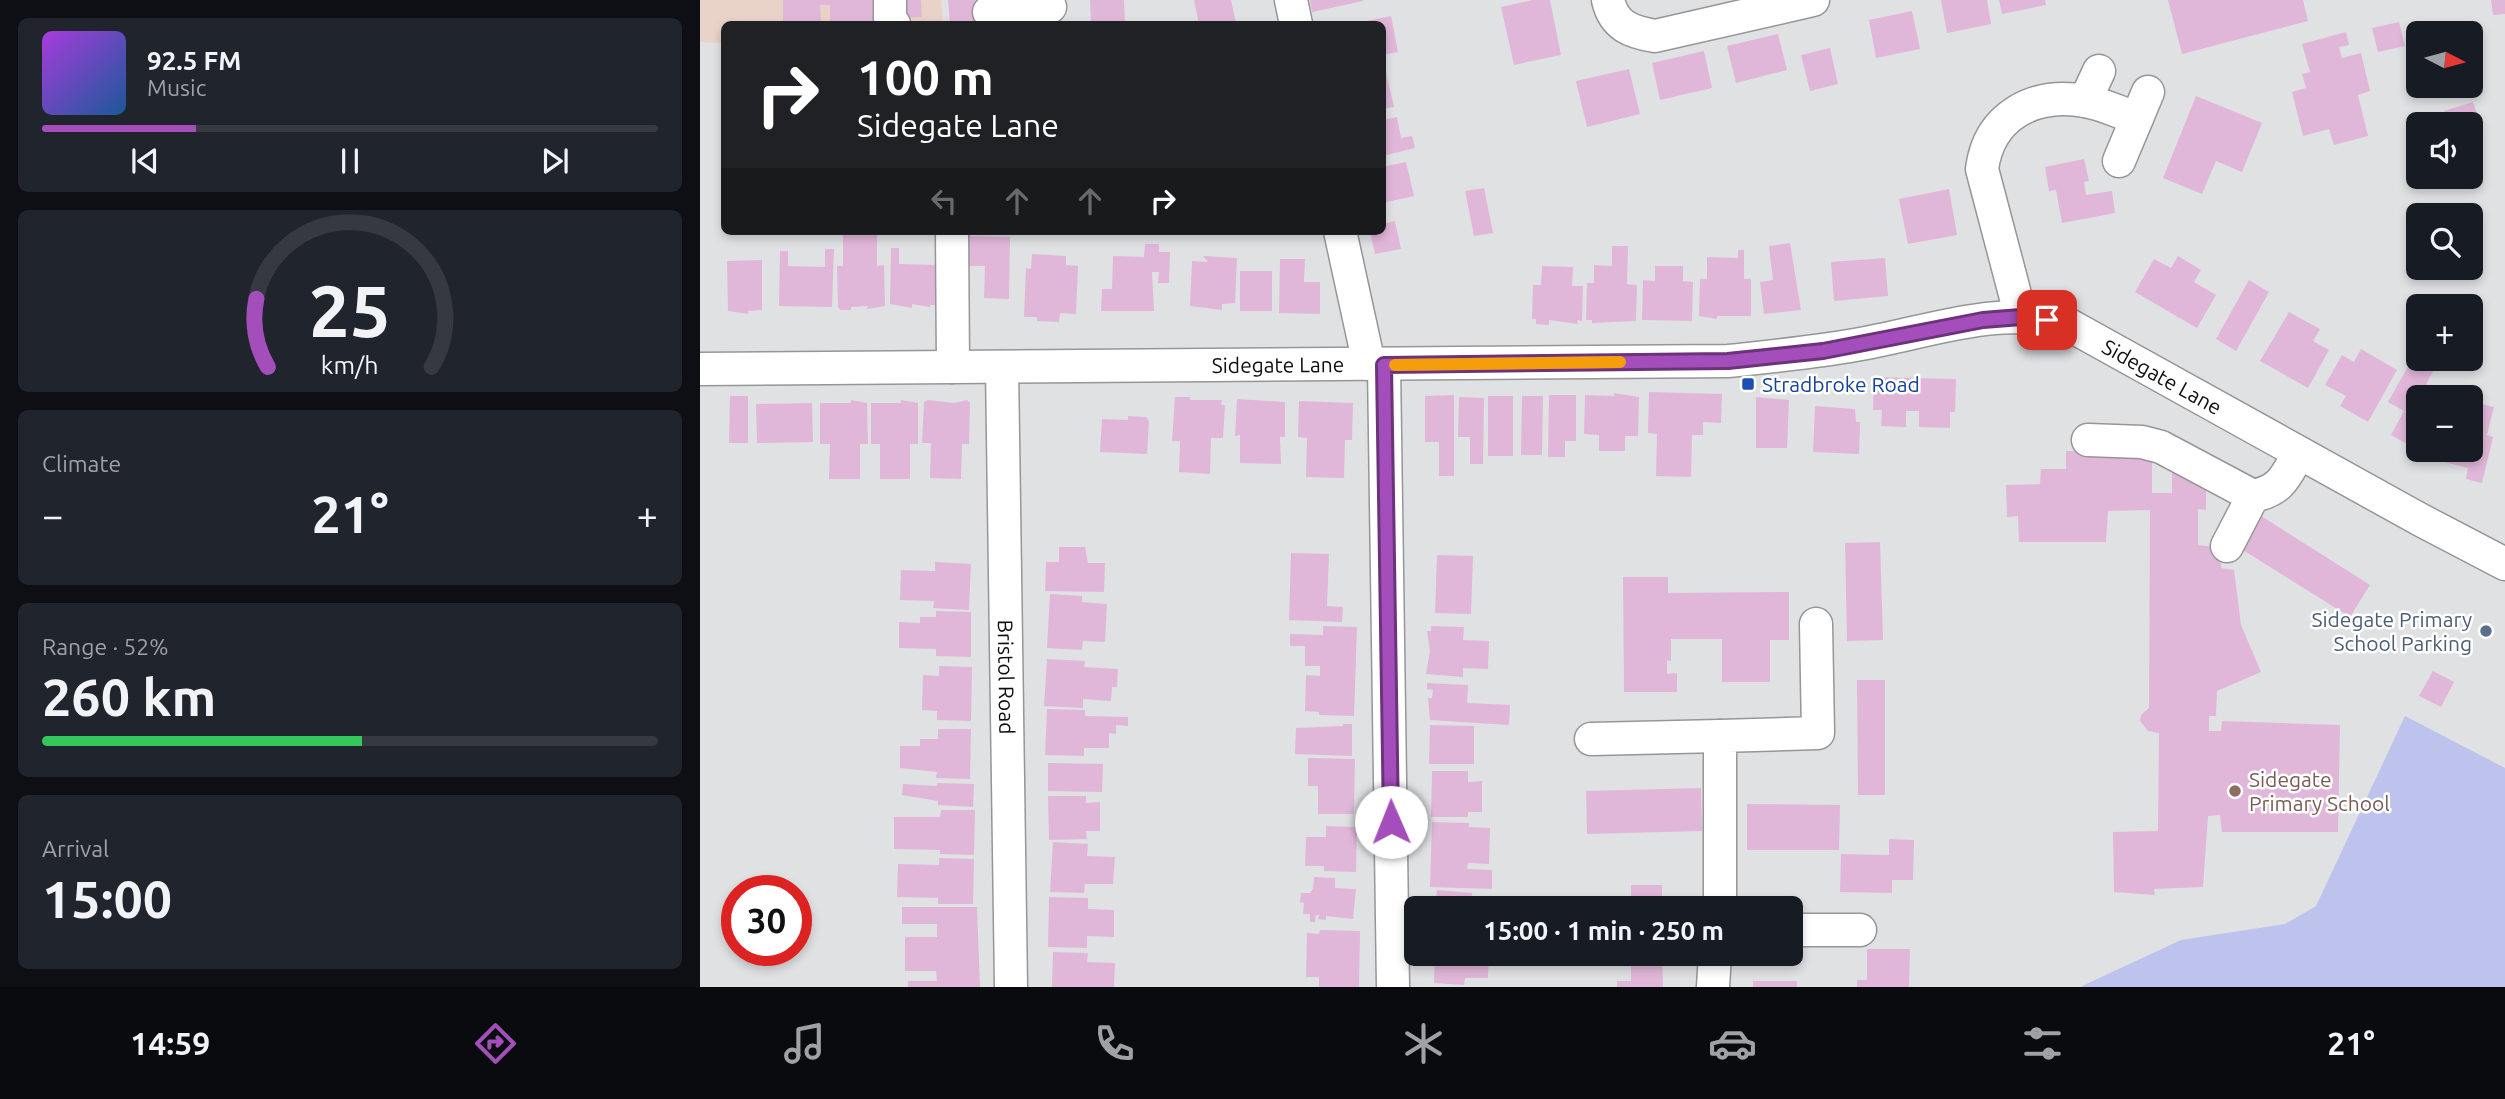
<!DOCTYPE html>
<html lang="en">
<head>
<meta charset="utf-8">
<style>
	:root { --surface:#171b24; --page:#20242c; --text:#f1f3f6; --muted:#9ea1a6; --line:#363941; --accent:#a44ebc }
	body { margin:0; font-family:Ubuntu,sans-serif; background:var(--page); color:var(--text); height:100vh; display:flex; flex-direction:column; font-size:26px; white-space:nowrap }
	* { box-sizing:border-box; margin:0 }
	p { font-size:23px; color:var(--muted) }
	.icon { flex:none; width:38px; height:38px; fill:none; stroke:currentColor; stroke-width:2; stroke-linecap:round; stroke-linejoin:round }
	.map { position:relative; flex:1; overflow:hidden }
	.drawer { display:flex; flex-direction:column; gap:18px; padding:18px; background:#0d0f14; width:700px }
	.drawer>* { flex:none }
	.top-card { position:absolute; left:21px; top:21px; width:665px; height:214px; border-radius:10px; box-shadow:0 4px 10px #0003; background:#202124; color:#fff; overflow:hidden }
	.needle { width:46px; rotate:96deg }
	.buttons { position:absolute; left:1706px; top:21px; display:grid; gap:14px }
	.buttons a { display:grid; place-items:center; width:77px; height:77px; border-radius:10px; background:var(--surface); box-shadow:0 4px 10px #0003; font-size:35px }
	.speed { position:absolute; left:21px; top:875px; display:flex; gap:14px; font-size:35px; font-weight:700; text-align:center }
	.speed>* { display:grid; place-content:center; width:91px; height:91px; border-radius:50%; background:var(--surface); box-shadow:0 4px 10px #0003; line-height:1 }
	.speed .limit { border:10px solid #d22; background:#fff; color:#111 }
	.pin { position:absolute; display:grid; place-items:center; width:60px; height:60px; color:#fff; margin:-30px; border-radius:14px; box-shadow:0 4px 10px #0006 }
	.me { position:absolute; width:77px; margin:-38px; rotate:359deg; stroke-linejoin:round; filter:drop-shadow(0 0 5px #0008) }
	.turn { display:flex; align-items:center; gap:24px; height:147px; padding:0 21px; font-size:32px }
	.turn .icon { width:91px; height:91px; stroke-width:2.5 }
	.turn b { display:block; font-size:49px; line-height:60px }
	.lanes { display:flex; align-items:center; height:66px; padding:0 21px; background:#0003; justify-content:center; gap:35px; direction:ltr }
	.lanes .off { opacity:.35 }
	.big { font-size:52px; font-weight:600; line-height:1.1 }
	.drawer .tile { flex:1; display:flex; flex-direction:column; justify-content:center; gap:10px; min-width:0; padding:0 24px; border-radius:10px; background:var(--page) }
	.drawer .dial { align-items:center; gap:0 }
	.dial svg { height:182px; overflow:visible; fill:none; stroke:var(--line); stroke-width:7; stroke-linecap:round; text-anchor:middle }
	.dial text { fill:var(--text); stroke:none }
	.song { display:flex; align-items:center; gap:21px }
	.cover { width:84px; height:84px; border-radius:10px; background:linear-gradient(135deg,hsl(280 70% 55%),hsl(210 70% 35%)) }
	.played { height:7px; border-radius:4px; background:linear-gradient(90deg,var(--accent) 25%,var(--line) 25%) }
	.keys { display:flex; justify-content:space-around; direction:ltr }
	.heat { display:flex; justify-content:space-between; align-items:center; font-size:38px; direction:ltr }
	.charge { height:10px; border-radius:5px; background:linear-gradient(90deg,#34c759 52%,var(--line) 0) }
	.trip { position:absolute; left:704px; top:896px; width:399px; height:70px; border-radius:10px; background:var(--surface); box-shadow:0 4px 10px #0003; font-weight:600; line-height:70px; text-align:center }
	.tab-bar { display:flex; height:112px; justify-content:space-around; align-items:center; background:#090b0e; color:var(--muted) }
	.tab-bar .icon { width:49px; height:49px }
	.tab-bar .selected { color:var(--accent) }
	.tab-bar b { font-size:32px; color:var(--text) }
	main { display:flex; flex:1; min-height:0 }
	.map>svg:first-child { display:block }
	.medical { fill:#e9d2c7 }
	.green { fill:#bec3ee }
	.building { fill:#e1b7d9 }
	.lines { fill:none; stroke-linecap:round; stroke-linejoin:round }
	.minor-casing { stroke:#969698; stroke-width:35 }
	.minor { stroke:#fff; stroke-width:32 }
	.route-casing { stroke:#6b337a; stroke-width:18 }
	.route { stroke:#a44ebc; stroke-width:12 }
	.slow { stroke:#f59e0b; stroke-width:12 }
	.transit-dot { fill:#1a4fb4; stroke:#fff; stroke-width:2.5 }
	.service-dot { fill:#5c6f8a; stroke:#fff; stroke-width:2.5 }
	.education-dot { fill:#8d6e63; stroke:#fff; stroke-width:2.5 }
	.labels { text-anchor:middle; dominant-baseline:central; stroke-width:5; stroke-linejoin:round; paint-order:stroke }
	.street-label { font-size:21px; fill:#0e0e0f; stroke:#fff }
	.transit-label { font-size:21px; fill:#164399; stroke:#fff; text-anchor:start }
	.service-label { font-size:21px; fill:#4e5e75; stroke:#fff; text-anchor:end }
	.education-label { font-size:21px; fill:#785e54; stroke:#fff; text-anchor:start }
</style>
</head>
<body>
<main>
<section class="drawer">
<div class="tile">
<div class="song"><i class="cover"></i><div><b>92.5 FM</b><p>Music</p></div></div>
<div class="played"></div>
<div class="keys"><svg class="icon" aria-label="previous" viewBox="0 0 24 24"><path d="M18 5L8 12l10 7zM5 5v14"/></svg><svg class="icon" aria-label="pause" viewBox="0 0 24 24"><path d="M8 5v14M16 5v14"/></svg><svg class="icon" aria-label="next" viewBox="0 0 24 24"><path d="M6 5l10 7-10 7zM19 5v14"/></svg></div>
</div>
<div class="tile dial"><svg viewBox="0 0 100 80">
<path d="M14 69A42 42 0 1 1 86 69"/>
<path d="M14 69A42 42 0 0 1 9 39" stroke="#a44ebc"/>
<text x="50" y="56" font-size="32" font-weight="700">25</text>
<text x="50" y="72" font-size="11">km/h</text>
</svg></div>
<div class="tile"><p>Climate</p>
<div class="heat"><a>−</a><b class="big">21°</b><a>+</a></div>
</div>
<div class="tile"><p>Range · 52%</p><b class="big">260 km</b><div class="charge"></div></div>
<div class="tile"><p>Arrival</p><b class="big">15:00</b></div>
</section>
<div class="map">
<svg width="1805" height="987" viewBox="0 0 1805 987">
	<rect width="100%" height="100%" fill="#e0e1e3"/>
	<!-- medical -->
	<path class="medical" d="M0 0H241L243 24H24V43L0 42Z"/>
	<!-- green -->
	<path class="green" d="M1705 716 1805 768V987H1380L1481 940 1585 924 1616 906Z"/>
	<!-- building -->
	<path class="building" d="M83 0H178L179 24H130V5H120L121 24H83Z
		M199 0H221L222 17 200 18Z
		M248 0H275L278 24H250Z
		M390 0H424L425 24H391Z
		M494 0H531L536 24H499Z
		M610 0H663V1L612 12Z
		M833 0H850L861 55 814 65 801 7Z
		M1241 0H1287L1291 24 1247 33Z
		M1299 0H1345L1346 5 1302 14Z
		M1468 0H1603L1608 21 1482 54Z
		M1791 0H1805V14L1793 15Z
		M1212 11 1220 49 1176 58 1169 20Z
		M691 16 698 52 682 55V24H651Z
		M1699 22 1705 46 1678 52 1672 28Z
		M1646 32 1649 45 1639 47 1642 58 1661 53 1670 91 1658 95 1668 136 1634 145 1629 129 1603 136 1592 92 1606 88 1602 74 1610 72 1602 44Z
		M1078 34 1087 70 1036 83 1027 46Z
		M1130 48 1138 84 1110 91 1101 55Z
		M1004 51 1012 88 960 100 952 63Z
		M929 69 940 114 887 127 876 81Z
		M686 72 694 107 682 109V73Z
		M1496 96 1562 123 1542 172 1516 161 1502 194 1463 178Z
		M1773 102 1779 120 1748 124 1744 111Z
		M697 117 701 138 712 136 715 148 682 156V120Z
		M1384 159 1389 181 1384 182 1386 195 1412 191 1415 213 1362 223 1356 190 1349 191 1345 167Z
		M706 162 714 196 682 203V167Z
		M784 188 793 233 774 236 765 191Z
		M1249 189 1257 235 1208 244 1199 199Z
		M695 221 701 249 675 254 670 231H682V224Z
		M143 233H177V266L184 265 185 306 167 309 168 306 151 307V310H140L138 307 137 266H143Z
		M268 236 310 237 309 299 284 298 285 266H268Z
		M1090 243 1101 310 1064 314 1060 282 1073 280 1069 246Z
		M445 244H459V252H470L469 283H458L459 272H452L454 311H401L402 289H412L413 256 444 257Z
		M912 246H928L927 284 937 285 936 321 892 323V320H886L887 283H894V265L912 266Z
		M236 247H245L244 305H230V307L212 304V308L190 304 191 248H199V264L236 265Z
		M125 249H134L132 307 79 306 80 251H88V266L125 267Z
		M1038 250H1044V279H1051V316H1017V319L999 316 1000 279H1007V257L1038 258Z
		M332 254 366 256V265L378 266 376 314 360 313 359 322 337 321V317H324L326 268 331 269Z
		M503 256 537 258 535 303 522 304V310L490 306 492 261 508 262Z
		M1478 256 1501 270 1494 282 1516 295 1497 328 1435 292 1454 259 1471 268Z
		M1185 258 1188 296 1134 301 1131 262Z
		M580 259H605L604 282H620V314L579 313Z
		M62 260V310L48 311V314L28 311 27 261Z
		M842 266 873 267 872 286H883L882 321 877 320 878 324 849 320V325L836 324V319H832L833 285H841Z
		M955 266H983V281L993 282 992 321 942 320 943 280 955 281Z
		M540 271H572V311H540Z
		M1549 280 1569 292 1536 351 1516 339Z
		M1589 312 1620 329 1613 341 1629 350 1608 388 1560 361Z
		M1661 349 1697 370 1668 422 1640 406 1646 396 1625 385 1642 355 1654 362Z
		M1714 356 1735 368 1726 384 1741 392 1743 387 1751 392 1749 397H1718V450L1691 435 1704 411 1688 402Z
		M1174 377 1256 379 1255 412H1250V428L1219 427V411H1206V427L1181 426 1182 410H1173Z
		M949 392 1022 394 1021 423 1003 422V435H992L991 477 956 476 957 434 948 433Z
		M914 393 939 397 938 436H925V451H899V435L884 434 885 395 914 396Z
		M754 395V476H739V442H725V396Z
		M849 395H876V441H865V457H848Z
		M30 396H48V443H29Z
		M788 396H813V456H788Z
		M822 396H843L842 455H821Z
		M475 397H490V400H522L521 405H525L523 438H511L510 474 479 472 480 441H472Z
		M759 397 784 398 783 464H770V437H758Z
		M1056 397 1089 400 1087 448H1056Z
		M537 399 585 402V437H580L581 464 540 463V435L535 436Z
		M151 400 167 403 168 444H160V479H129L130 444H120V403H151Z
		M201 400 218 403V444H210V479H180V444H171V403H201Z
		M228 400 254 403 267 400 270 403 269 444H262L261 479 230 478 231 443H222L224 402Z
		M599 401 653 403 652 440H645L644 478 606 477 607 438 598 437Z
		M1771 402 1794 407 1787 435 1793 437 1782 483 1766 479 1768 468 1732 459 1734 450H1771Z
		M112 403 113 442 57 443 56 404Z
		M1115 406 1155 409 1156 422H1160L1159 454 1113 452Z
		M428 416 446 417 449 421 447 454 400 452 402 419 428 420Z
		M1366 451H1452V493H1472V465H1488V480H1506V510L1498 509V545L1515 547 1514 558H1522L1521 568 1534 570 1541 625 1561 672 1517 691 1516 716H1509V731H1521L1522 721 1640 725 1638 832H1522L1520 815 1508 816 1503 887 1454 889 1455 895 1414 892 1413 832 1458 831 1459 733 1448 731 1440 721 1441 715 1449 708 1450 510 1408 511 1406 542H1319L1318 516 1307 517 1306 485 1340 484 1341 469H1366Z
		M1555 512 1670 585 1650 617 1535 545Z
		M1180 542 1183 640 1147 641 1145 543Z
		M359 547H385L388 563H405L404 592 345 591 346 562H359Z
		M591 553 629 554 627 606 643 607 642 622 589 620Z
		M737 555 773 556 771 614 735 613Z
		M235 562 271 564 269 610 233 608 234 601 200 600 201 570 235 571Z
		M923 577H968V593L1089 592V640H1070V682H1022V639H971V661L967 660V674L977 673V692H924Z
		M350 594 382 596V602L407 604 405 642 383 641 382 650 347 648Z
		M236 611 271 612V657L236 656V649L199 648V622L220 623V617H236Z
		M623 626 657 627 654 716 619 715V712L605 711 606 675 620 676V666H605V646H590V634L623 635Z
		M731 626 764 627 763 640 789 641 788 669 763 668V677L726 674 730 651 727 631H731Z
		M347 659 385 661 384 667 418 669 417 687H412L411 701 383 699V708L344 706Z
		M239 666 272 667 271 721 237 720V711L222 710 223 675 239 676Z
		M1733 671 1754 682 1741 707 1719 696Z
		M1157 680H1185V795H1158Z
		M727 683 768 685 767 703 810 705 809 725 730 720 728 698H732L733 690 727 689Z
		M347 709 385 710V716L428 717V726L416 725V734L409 733V748H384V756L345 755Z
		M643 724H652V756L595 754 596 728 643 726Z
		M730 725 774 726V764H729Z
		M238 729H271L270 779 236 778 237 772 200 768V746H220V739H238Z
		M608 758 655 759 654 814H618V786H608Z
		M348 763 403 764 402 792 348 791Z
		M732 771H768V782L782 781V812H768V817H731Z
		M237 783 274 784 273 807 238 805V801L202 795 203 784 237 786Z
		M1001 788 1002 831 887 834 886 791Z
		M348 796H386V803L400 802V831H386L387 839 349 840Z
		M1047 804 1140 805 1139 850H1047Z
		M241 810H275L274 855 240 854V850L194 849V817H240Z
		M732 822 769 823V827L790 828 789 864 768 863 767 869 792 870V889L730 887Z
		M626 826 657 827 656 872 624 871V866H605L606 837H626Z
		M1189 839 1214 840 1213 880H1192V893L1140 892 1141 854 1189 855Z
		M353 842 388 844 387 856 415 857 413 884H385L384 893 350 892Z
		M239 858 274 859 273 904H238V898L197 897 198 864 239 865Z
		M614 877 635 878V888L656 889 653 919 626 916V920L618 919 619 915H616L615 922H610V914H603L604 903 600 902 601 893H610L613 889Z
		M931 885H962V908H931Z
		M737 890 772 893V898L789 899 788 908H735Z
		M349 897 388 898V909L414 910V937L387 936V948L348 947Z
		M202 907H277L280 987H208V981H237L236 971H205V937H237V924H202Z
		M620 930 660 931 659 987H619V977H606L607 933 619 934Z
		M1167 949H1210L1209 987H1157V980H1167Z
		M353 952 388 953 387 962 415 963 414 987H352Z
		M735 954H789L788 978H765L764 985 734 983Z
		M931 954H962L963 987H917V981H931Z
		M1053 981H1097V987H1053Z"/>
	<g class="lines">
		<!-- minor casing -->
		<g class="minor-casing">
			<g id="minor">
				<path d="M190 0V19L194 24"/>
				<path d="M591 0 596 24"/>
				<path d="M908 0C914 26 931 32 955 36L1113 0"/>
				<path d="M289 12 350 7"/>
				<path d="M1385 101 1399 71"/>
				<path d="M1419 161 1448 92"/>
				<path d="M252 231 253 367"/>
				<path d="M640 231 669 364"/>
				<path d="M1321 317 1282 169C1289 116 1333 92 1385 101 1403 104 1420 113 1437 118"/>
				<path d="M684 365 693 987"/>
				<path id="s1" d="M302 367 311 987"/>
				<path id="s2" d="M0 369 1028 361C1074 356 1120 352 1166 343 1232 331 1304 303 1371 326L1719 519 1805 564"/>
				<path d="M1388 440 1442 442 1461 447 1553 496"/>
				<path d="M1527 546 1553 496C1582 490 1585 477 1599 453"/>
				<path d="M891 739 1020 736"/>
				<path d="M1020 908V736L1118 733 1116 624"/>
				<path d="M1090 930H1160"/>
				<path d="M1013 987 1015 954"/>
			</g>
		</g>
		<!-- minor -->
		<use href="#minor" class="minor"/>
	</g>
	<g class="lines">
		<!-- route casing -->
		<g class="route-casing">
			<path id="route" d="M691 822 684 365 1028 361 1123 351 1283 320 1321 317 1347 320"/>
		</g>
		<!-- route -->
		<use href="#route" class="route"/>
		<!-- slow -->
		<path class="slow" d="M695 365 920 362"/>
	</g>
	<!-- markers -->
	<rect class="transit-dot" x="1041" y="377" width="14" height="14" rx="3.5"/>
	<circle class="service-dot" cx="1786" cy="631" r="7"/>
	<circle class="education-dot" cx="1535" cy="791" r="7"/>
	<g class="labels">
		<!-- street labels -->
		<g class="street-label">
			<text stroke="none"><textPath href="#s2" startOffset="578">Sidegate Lane</textPath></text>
			<text stroke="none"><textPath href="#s2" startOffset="1480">Sidegate Lane</textPath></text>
			<text stroke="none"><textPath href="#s1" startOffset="310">Bristol Road</textPath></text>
		</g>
		<!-- transit labels -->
		<g class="transit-label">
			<text x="1062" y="384">Stradbroke Road</text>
		</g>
		<!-- service labels -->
		<g class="service-label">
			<text x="1772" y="619">Sidegate Primary<tspan x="1772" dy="24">School Parking</tspan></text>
		</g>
		<!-- education labels -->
		<g class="education-label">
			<text x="1549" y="779">Sidegate<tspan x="1549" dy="24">Primary School</tspan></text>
		</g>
	</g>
</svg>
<div class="buttons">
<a><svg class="needle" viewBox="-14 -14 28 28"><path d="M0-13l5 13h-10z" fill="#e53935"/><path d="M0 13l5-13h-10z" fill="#9ea1a6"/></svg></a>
<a><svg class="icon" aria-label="sound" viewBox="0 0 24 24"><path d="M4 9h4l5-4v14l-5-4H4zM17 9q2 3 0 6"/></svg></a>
<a><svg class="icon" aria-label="search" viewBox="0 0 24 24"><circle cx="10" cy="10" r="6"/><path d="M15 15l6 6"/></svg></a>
<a>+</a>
<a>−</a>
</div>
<div class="speed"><div class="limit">30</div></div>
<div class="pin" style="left:1347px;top:320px;background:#d93025"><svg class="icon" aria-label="arrive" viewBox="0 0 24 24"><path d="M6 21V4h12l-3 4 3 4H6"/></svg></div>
<svg class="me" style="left:691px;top:822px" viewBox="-20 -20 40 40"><circle r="19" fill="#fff"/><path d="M0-13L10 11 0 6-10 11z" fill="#a44ebc"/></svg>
<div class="trip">15:00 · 1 min · 250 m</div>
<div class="top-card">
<div class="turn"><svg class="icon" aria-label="right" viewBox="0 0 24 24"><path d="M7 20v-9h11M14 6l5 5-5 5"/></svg><div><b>100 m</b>Sidegate Lane</div></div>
<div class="lanes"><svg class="icon off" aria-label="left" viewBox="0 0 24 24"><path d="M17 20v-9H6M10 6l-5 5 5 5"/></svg><svg class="icon off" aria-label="ahead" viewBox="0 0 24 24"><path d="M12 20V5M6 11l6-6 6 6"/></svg><svg class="icon off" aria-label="ahead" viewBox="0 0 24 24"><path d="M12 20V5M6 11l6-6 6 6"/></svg><svg class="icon" aria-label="right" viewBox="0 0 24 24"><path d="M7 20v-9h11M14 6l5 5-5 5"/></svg></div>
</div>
</div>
</main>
<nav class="tab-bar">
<b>14:59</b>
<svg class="icon selected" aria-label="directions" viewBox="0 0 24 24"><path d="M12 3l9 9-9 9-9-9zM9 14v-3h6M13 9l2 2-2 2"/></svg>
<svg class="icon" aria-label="music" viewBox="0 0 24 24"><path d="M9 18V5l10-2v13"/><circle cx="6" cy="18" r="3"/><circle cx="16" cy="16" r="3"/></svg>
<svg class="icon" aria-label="phone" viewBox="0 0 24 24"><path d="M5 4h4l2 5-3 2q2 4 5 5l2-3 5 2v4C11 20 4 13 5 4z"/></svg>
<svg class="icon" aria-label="climate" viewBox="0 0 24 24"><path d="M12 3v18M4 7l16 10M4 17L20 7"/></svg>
<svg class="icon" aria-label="car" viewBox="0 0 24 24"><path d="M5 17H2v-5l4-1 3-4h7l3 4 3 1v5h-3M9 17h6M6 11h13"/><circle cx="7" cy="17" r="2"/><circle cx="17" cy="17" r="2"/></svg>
<svg class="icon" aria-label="filters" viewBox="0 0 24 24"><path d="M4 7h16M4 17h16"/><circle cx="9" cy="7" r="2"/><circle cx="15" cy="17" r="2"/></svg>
<b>21°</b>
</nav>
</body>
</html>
